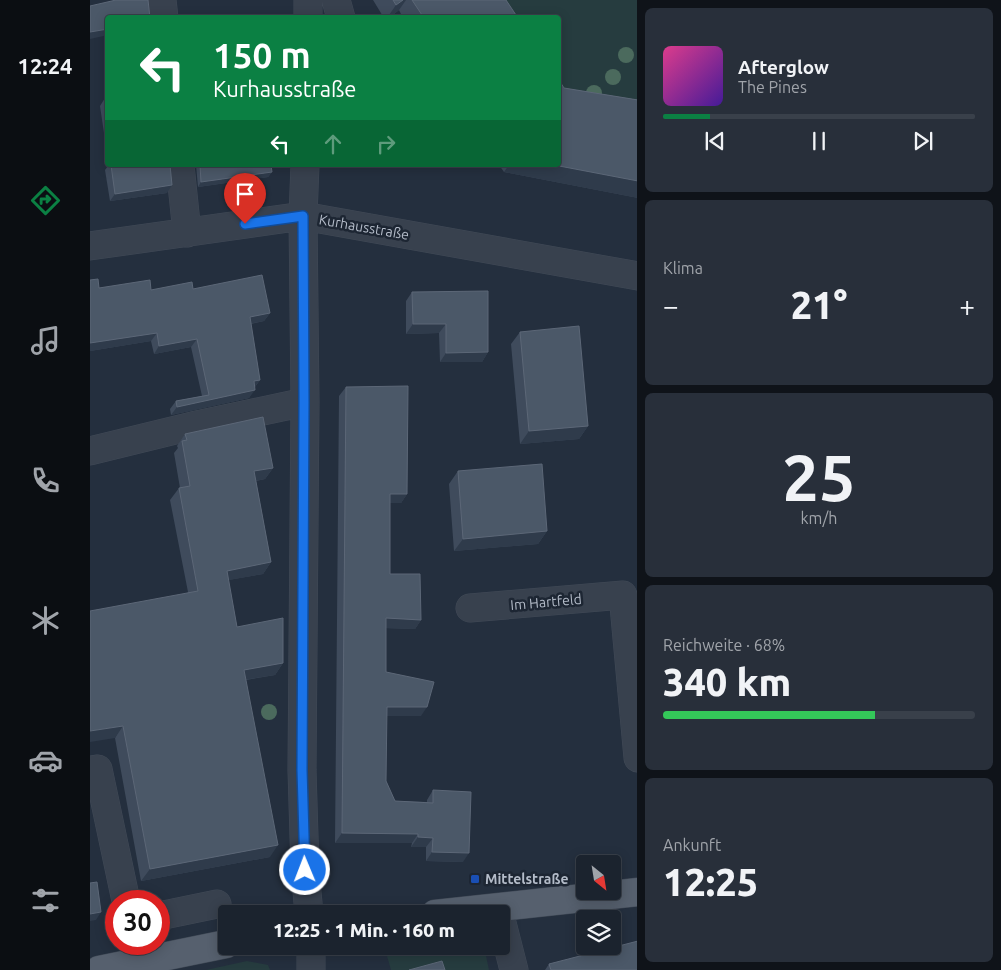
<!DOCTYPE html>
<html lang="de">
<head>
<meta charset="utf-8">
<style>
	:root { --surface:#1b232e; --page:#282f3a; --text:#f1f3f6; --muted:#a0a4aa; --line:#39404a; --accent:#0b8043 }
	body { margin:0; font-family:Ubuntu,sans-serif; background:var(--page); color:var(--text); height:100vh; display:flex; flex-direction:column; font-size:19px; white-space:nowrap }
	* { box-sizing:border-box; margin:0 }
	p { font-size:16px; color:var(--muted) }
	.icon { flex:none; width:28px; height:28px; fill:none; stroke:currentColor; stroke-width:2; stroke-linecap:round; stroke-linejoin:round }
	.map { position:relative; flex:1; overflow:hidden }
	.drawer { display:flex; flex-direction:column; gap:8px; padding:8px; background:#0f1319; width:364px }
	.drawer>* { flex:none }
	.guide { position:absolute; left:15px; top:15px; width:456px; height:152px; border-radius:5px; box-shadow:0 2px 12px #0003,0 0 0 1px var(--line); background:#0b8043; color:#fff; overflow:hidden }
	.needle { width:32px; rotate:150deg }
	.fabs { position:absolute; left:486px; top:855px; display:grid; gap:10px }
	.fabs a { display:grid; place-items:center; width:45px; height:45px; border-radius:5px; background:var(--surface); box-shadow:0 2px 12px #0003,0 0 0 1px var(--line); font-size:25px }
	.speed { position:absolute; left:15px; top:890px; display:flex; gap:10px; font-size:25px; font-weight:700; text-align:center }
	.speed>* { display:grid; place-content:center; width:65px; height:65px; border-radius:50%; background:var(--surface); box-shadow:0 2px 12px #0003,0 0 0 1px var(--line); line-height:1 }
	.speed .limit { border:8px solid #d22; background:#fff; color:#111 }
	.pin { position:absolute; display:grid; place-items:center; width:42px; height:42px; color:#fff; margin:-51px -21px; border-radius:50% 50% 50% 0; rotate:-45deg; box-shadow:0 0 5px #0007 }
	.pin .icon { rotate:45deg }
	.me { position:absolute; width:55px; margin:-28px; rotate:359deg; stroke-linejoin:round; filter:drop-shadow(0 0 4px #0008) }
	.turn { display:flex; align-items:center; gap:18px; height:105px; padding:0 25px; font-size:22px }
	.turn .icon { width:65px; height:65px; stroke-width:2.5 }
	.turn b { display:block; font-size:35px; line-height:42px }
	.lanes { display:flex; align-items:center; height:48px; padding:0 25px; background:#0003; justify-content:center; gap:25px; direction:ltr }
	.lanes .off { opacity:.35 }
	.big { font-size:38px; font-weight:800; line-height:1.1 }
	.drawer .tile { flex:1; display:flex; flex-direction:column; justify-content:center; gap:8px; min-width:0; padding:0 18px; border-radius:8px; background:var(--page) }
	.drawer .dial { align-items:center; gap:0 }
	.dial b { font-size:65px; line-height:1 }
	.song { display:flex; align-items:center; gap:15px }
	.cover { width:60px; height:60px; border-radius:8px; background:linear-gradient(135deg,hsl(330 70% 55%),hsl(260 70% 35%)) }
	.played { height:5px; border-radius:2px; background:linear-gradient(90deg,var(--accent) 15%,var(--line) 15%) }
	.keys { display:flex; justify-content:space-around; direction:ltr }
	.heat { display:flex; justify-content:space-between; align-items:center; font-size:28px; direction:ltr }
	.charge { height:8px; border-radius:4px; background:linear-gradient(90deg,#34c759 68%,var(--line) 0) }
	.trip { position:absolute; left:128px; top:905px; width:292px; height:50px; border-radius:5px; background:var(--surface); box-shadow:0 2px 12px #0003,0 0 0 1px var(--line); font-weight:800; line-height:50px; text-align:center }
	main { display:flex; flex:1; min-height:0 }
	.tab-bar { display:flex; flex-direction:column; width:90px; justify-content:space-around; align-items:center; background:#0b0e12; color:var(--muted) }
	.tab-bar .icon { width:35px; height:35px }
	.tab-bar .selected { color:var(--accent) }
	.tab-bar b { font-size:22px; color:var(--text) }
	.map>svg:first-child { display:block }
	.green { fill:#263c3f }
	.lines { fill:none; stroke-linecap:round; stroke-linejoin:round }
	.minor-casing { stroke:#414a57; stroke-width:29 }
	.major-casing { stroke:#414a57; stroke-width:29 }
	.minor { stroke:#38414e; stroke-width:28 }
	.major { stroke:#56606e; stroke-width:28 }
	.tree { fill:#4b6a5d }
	.wall { fill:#3f4b5c }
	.shaded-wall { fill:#2f3b4b }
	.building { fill:#4b5868; stroke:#5c6777 }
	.route-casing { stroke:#114b97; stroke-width:12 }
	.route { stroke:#1a73e8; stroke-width:9 }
	.transit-dot { fill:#1a4fb4; stroke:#1d2633; stroke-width:2 }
	.labels { text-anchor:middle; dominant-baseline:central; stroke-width:5; stroke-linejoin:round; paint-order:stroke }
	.street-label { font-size:14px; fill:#b4bcc9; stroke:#1d2633 }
	.poi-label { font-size:14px; font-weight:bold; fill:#b4bcc9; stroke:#1d2633; text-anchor:start }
</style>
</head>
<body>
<main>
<nav class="tab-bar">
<b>12:24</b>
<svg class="icon selected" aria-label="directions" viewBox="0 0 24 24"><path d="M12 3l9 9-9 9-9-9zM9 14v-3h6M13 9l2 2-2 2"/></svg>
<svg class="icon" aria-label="music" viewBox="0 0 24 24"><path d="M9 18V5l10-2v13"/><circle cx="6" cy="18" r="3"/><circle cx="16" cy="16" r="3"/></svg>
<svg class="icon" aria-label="phone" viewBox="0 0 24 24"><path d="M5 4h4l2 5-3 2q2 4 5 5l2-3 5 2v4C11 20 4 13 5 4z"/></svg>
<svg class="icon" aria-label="climate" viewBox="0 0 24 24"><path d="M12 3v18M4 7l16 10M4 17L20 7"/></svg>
<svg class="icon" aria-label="car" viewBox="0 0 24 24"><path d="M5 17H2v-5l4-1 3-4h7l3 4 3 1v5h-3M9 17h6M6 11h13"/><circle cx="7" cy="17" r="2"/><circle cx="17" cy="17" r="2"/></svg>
<svg class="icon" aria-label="filters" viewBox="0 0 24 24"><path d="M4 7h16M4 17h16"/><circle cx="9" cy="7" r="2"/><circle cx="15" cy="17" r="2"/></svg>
</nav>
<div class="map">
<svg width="548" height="970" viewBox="0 0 548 970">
	<rect width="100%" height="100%" fill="#242f3e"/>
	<!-- green -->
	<path class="green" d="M400 0H547V116L469 102V18L411 17Z
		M305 946H394L399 970H301L295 949Z
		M157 961 178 965 180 970H116Z"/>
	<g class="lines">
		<!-- minor casing -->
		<g class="minor-casing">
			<path id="minor" d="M72 0 74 18
				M246 0 251 18
				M218 18V0
				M90 165 97 233
				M215 165 213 216 215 402 212 770 215 870 219 914
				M0 246 213 216 548 276
				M0 451 102 426 215 402
				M380 608 533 595 548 758
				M0 770 8 769 36 901
				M69 916 127 904
				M411 919 424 970
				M221 946V970"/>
		</g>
		<!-- major casing -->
		<g class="major-casing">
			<path id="major" d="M345 914 548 892
				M9 970 136 944"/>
		</g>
		<!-- minor -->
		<use href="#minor" class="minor"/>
		<!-- major -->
		<use href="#major" class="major"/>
	</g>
	<!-- trees -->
	<g class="tree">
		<circle cx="536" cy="55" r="8"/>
		<circle cx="523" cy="77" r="8"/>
		<circle cx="504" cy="93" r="8"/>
		<circle cx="179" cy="712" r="8"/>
	</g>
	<!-- wall -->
	<path class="wall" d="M283 0H416L428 18H313L309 10 299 18H294Z
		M474 88 548 100V198L414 172 409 165H469Z
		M15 98H18V160L10 106Z
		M18 165H80L77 193 20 201 15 170 18 166Z
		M106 165H181L182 172 178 177 108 187Z
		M0 280 9 288 61 290 103 289 180 313 174 321 161 324 170 380 165 387 159 398 81 415 80 409 86 401 112 396 101 347 64 354 61 341 0 351Z
		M322 292 398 352 392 362H350L349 333 316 334V301Z
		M430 332 498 426 489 439 430 444 421 344Z
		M256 387 317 494 311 503H300V574L331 620 325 629 296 628V672L331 716H296V781L305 801 337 802V800L343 790 373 862 336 861V847H321L322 843H245L249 396Z
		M95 434 183 468 175 479 166 481 181 562 173 574 138 580 147 627 193 663 185 675 156 680 180 857 51 881 25 738 98 592 80 500 89 488H90L84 453 88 448 87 446Z
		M368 471 457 531 448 544 364 551 359 484Z
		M459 964 548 970H455Z"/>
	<!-- shaded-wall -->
	<path class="shaded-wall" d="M313 0H316L309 10 299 18H297L306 5Z
		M18 29V35L0 39V32Z
		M419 165H464L548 181V198L414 172Z
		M182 172 178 177 108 187 111 182Z
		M82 185 77 193 20 201 25 194Z
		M180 313 174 321 154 325 160 317Z
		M323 324H356L349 333 316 334Z
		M67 333 61 341 0 351V343Z
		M107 339 101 347 64 354 69 346Z
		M398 352 392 362H350L356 353Z
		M170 380 164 388V381Z
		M165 390 159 398 81 415 87 407Z
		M498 426 489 439 430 444 439 431Z
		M183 468 175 479 156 483 164 471Z
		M300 494H317L311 503H294Z
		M457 531 448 544 364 551 373 539Z
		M181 562 173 574 128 582 137 571Z
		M296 618 331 620 325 629 289 628Z
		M193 663 185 675 146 681 154 670Z
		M297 707H337L331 716H290Z
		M33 726 25 738 0 742V731Z
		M252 833 328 834 322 843H245Z
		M328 837 343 838 336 847H321Z
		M188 845 180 857 51 881 60 869Z
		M342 852 379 853 373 862 336 861Z
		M11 912 6 920 0 921V914Z"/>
	<!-- building -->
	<path class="building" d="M26 0H58L60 18H18V29L0 32V6Z
		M303 0H313L306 5Z
		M322 0H416L428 18H334Z
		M469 80 474 88 548 100V181L464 165H469Z
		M15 98H18V116Z
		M21 165H80L82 185 25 194Z
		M110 165H181L182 172 111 182Z
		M172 275 180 313 160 317 170 380 164 381 165 390 87 407 86 401 119 395 107 339 69 346 67 333 0 343V280L8 279 9 288 60 280 61 290 102 282 103 289Z
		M398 291V352L356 353V324H323L322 292Z
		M489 326 498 426 439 431 430 332Z
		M318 386 317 494H300V574H330L331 620 296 618V672L344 682 337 707H297L296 781 305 801 343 803V790L381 792 379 853 342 852 343 838 328 837V834L252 833 256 387Z
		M173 417 183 468 164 471 181 562 137 571 147 627 193 618V663L154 670 188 845 60 869 33 726 0 731V611L108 591 89 488 100 486 92 441 97 440 95 434Z
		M452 464 457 531 373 539 368 471Z
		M7 882 11 912 0 914V883Z
		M548 941V970H461L459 964Z
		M352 961 355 970H319Z"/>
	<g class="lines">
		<!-- route casing -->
		<g class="route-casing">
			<path id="route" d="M155 224 213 216 214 402 212 770 215 870"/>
		</g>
		<!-- route -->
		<use href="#route" class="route"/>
	</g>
	<!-- markers -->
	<rect class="transit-dot" x="380" y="874" width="10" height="10" rx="2.5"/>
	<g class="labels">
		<!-- street labels -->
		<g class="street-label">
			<text transform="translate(274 227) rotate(10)">Kurhausstraße</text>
			<text transform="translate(456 602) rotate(-5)">Im Hartfeld</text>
		</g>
		<!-- poi labels -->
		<g class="poi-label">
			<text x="395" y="879">Mittelstraße</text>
		</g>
	</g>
</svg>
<div class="fabs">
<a><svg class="needle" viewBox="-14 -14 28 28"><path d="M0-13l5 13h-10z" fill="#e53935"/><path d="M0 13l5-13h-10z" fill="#a0a4aa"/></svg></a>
<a><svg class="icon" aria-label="layers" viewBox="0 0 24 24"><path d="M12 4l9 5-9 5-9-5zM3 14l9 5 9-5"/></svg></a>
</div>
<div class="speed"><div class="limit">30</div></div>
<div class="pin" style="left:155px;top:224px;background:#d93025"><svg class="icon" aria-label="arrive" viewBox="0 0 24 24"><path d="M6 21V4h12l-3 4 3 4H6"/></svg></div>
<svg class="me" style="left:215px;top:870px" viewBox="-20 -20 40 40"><circle r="17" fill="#1a73e8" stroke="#fff" stroke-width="3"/><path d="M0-11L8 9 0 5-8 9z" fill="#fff"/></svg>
<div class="trip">12:25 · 1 Min. · 160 m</div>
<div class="guide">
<div class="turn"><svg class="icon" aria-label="left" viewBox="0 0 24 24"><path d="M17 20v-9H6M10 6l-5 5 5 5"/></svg><div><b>150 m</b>Kurhausstraße</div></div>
<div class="lanes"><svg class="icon" aria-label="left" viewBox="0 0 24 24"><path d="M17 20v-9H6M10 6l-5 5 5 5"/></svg><svg class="icon off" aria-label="ahead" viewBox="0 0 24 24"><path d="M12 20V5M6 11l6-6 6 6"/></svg><svg class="icon off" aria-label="right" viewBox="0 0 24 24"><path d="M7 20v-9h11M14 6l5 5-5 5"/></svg></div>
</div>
</div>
<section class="drawer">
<div class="tile">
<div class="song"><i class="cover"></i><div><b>Afterglow</b><p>The Pines</p></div></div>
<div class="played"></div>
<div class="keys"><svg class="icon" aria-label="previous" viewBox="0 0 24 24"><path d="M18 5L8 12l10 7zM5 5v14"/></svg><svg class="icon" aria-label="pause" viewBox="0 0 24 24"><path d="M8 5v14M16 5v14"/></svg><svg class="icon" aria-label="next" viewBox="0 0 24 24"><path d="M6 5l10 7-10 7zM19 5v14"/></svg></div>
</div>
<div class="tile"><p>Klima</p>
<div class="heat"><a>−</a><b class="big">21°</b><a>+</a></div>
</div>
<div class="tile dial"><b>25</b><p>km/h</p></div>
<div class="tile"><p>Reichweite · 68%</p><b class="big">340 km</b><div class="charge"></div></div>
<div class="tile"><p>Ankunft</p><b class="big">12:25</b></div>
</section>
</main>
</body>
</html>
